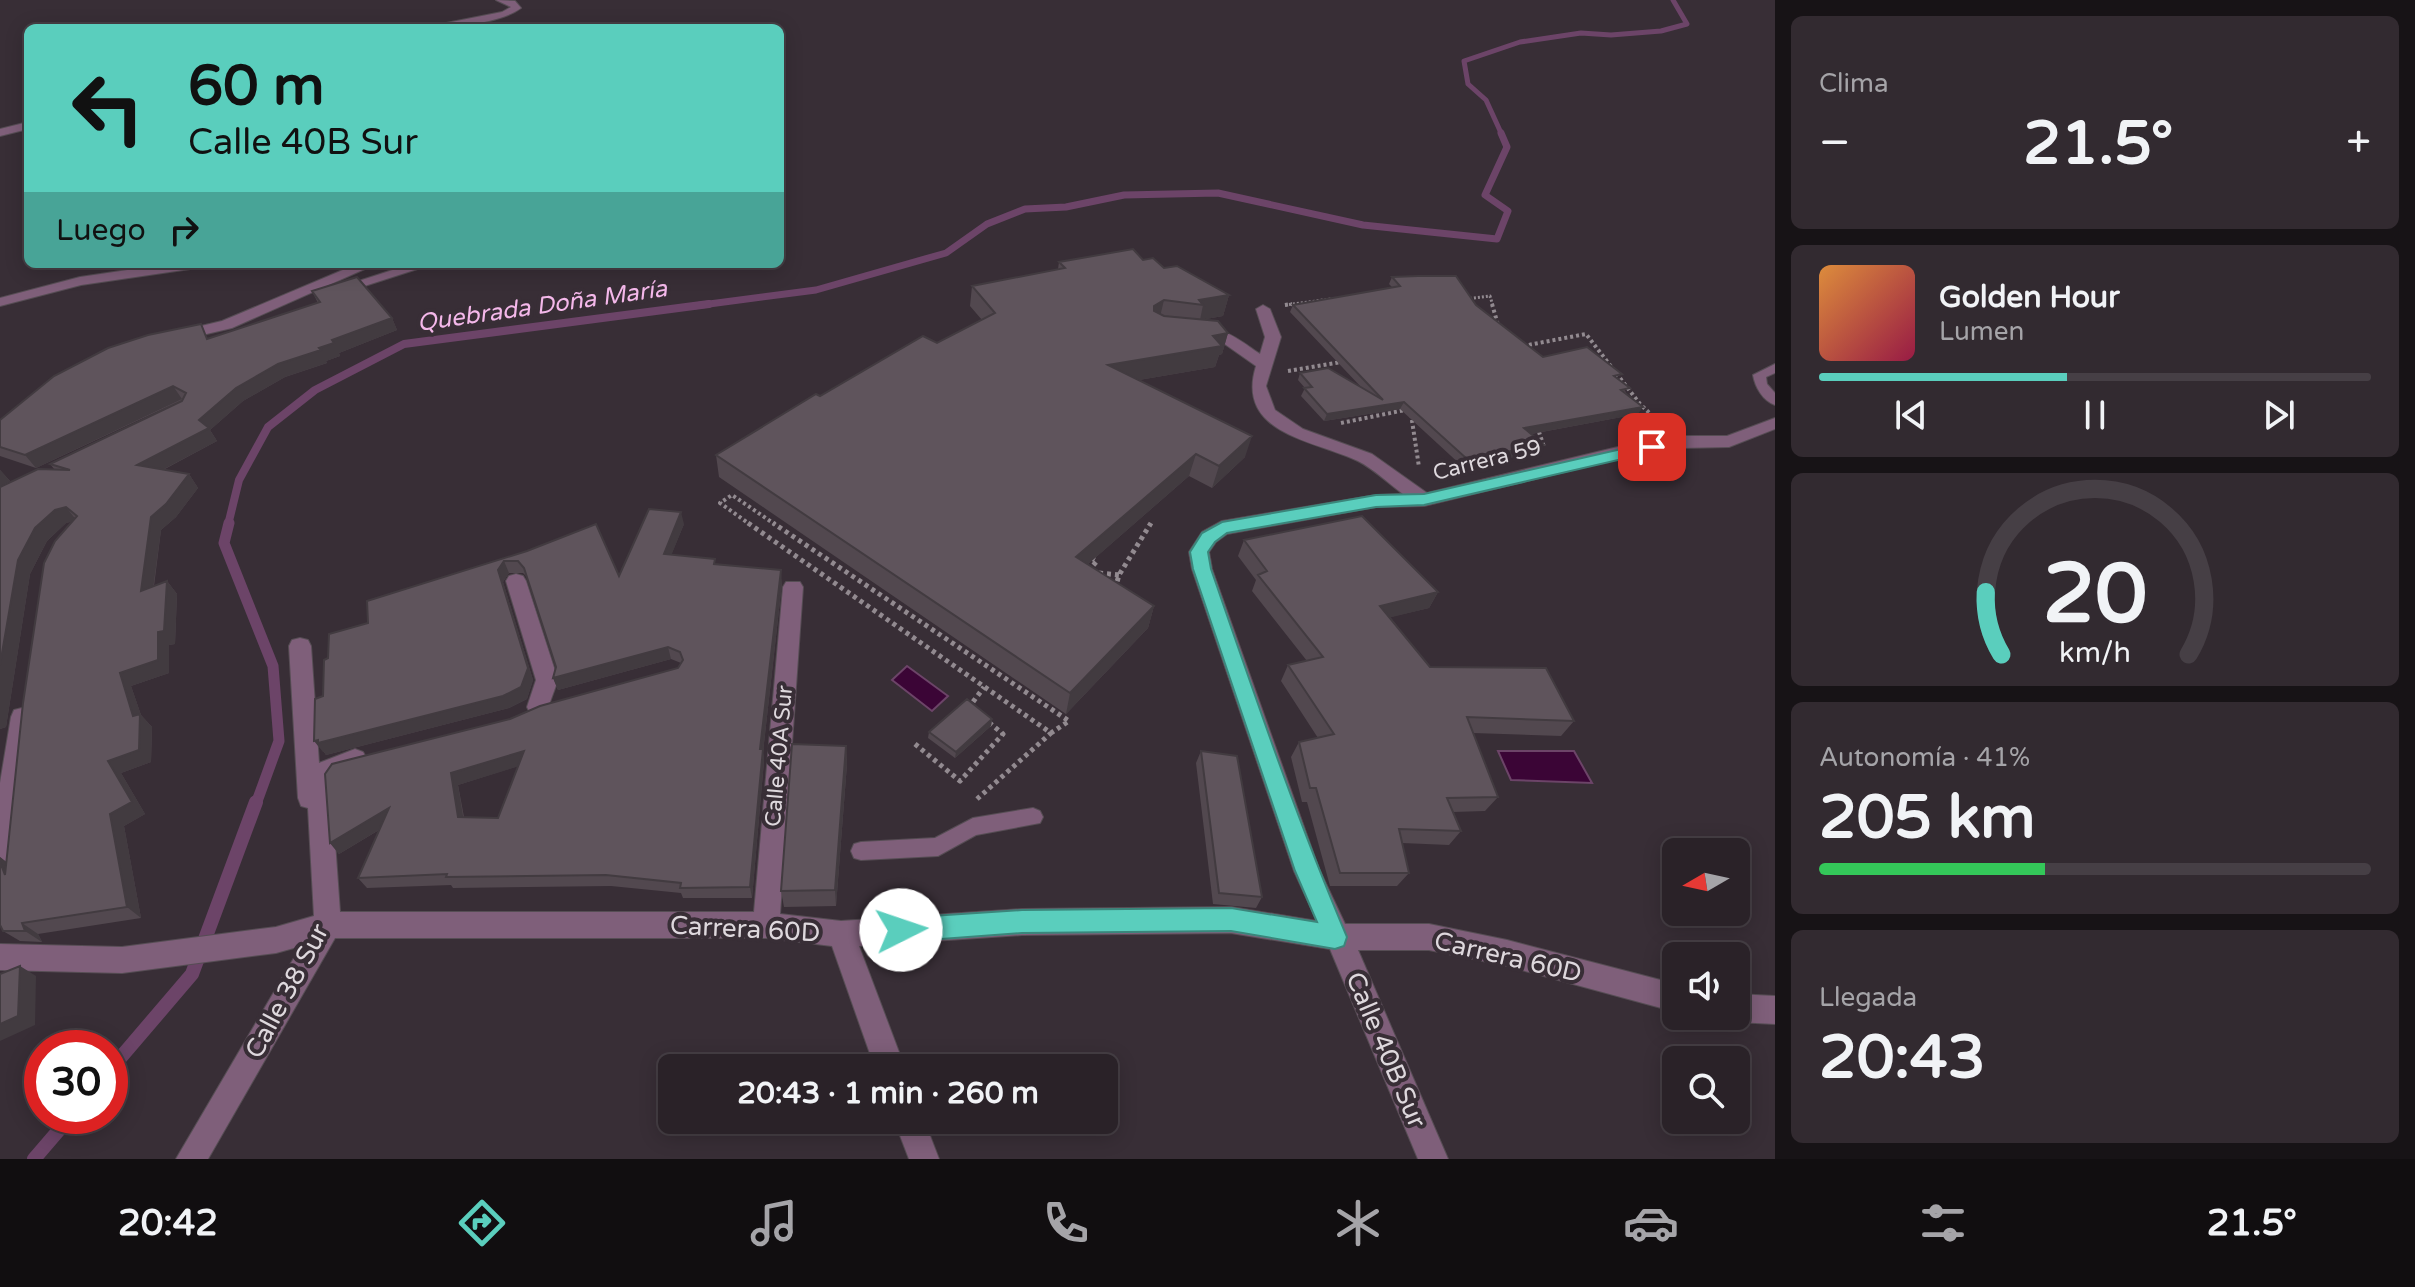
<!DOCTYPE html>
<html lang="es">
<head>
<meta charset="utf-8">
<style>
	:root { --surface:#2a2228; --page:#322a30; --text:#f1f3f6; --muted:#a5a4a8; --line:#463f45; --accent:#5acebd }
	body { margin:0; font-family:"Varela Round",sans-serif; background:var(--page); color:var(--text); height:100vh; display:flex; flex-direction:column; font-size:30px; white-space:nowrap }
	* { box-sizing:border-box; margin:0 }
	p { font-size:26px; color:var(--muted) }
	.icon { flex:none; width:44px; height:44px; fill:none; stroke:currentColor; stroke-width:2; stroke-linecap:round; stroke-linejoin:round }
	.map { position:relative; flex:1; overflow:hidden }
	.drawer { display:flex; flex-direction:column; gap:16px; padding:16px; background:#171316; width:640px }
	.drawer>* { flex:none }
	.hud { position:absolute; left:24px; top:24px; width:760px; height:244px; border-radius:12px; box-shadow:0 4px 20px #0003,0 0 0 2px var(--line); background:#5acebd; color:#111; overflow:hidden }
	.needle { width:52px; rotate:261deg }
	.tools { position:absolute; left:1662px; top:838px; display:grid; gap:16px }
	.tools a { display:grid; place-items:center; width:88px; height:88px; border-radius:12px; background:var(--surface); box-shadow:0 4px 20px #0003,0 0 0 2px var(--line); font-size:40px }
	.speed { position:absolute; left:24px; top:1030px; display:flex; gap:16px; font-size:40px; font-weight:700; text-align:center }
	.speed>* { display:grid; place-content:center; width:104px; height:104px; border-radius:50%; background:var(--surface); box-shadow:0 4px 20px #0003,0 0 0 2px var(--line); line-height:1 }
	.speed .limit { border:12px solid #d22; background:#fff; color:#111 }
	.pin { position:absolute; display:grid; place-items:center; width:68px; height:68px; color:#fff; margin:-34px; border-radius:16px; box-shadow:0 4px 12px #0006 }
	.me { position:absolute; width:88px; margin:-44px; rotate:86deg; stroke-linejoin:round; filter:drop-shadow(0 0 6px #0008) }
	.turn { display:flex; align-items:center; gap:28px; height:168px; padding:0 32px; font-size:36px }
	.turn .icon { width:104px; height:104px; stroke-width:2.5 }
	.turn b { display:block; font-size:56px; line-height:68px }
	.then { display:flex; align-items:center; height:76px; padding:0 32px; background:#0003; gap:16px; font-size:30px }
	.big { font-size:60px; font-weight:800; line-height:1.1 }
	.drawer .tile { flex:1; display:flex; flex-direction:column; justify-content:center; gap:12px; min-width:0; padding:0 28px; border-radius:12px; background:var(--page) }
	.drawer .dial { align-items:center; gap:0 }
	.dial svg { height:208px; overflow:visible; fill:none; stroke:var(--line); stroke-width:7; stroke-linecap:round; text-anchor:middle }
	.dial text { fill:var(--text); stroke:none }
	.song { display:flex; align-items:center; gap:24px }
	.cover { width:96px; height:96px; border-radius:12px; background:linear-gradient(135deg,hsl(30 70% 55%),hsl(340 70% 35%)) }
	.played { height:8px; border-radius:4px; background:linear-gradient(90deg,var(--accent) 45%,var(--line) 45%) }
	.keys { display:flex; justify-content:space-around; direction:ltr }
	.heat { display:flex; justify-content:space-between; align-items:center; font-size:44px; direction:ltr }
	.charge { height:12px; border-radius:6px; background:linear-gradient(90deg,#34c759 41%,var(--line) 0) }
	.trip { position:absolute; left:658px; top:1054px; width:460px; height:80px; border-radius:12px; background:var(--surface); box-shadow:0 4px 20px #0003,0 0 0 2px var(--line); font-weight:800; line-height:80px; text-align:center }
	.menu { display:flex; height:128px; justify-content:space-around; align-items:center; background:#110e10; color:var(--muted) }
	.menu .icon { width:56px; height:56px }
	.menu .active { color:var(--accent) }
	.menu b { font-size:36px; color:var(--text) }
	main { display:flex; flex:1; min-height:0 }
	.map>svg:first-child { display:block }
	.water { fill:#3b0536; stroke:#6c4468; stroke-width:2 }
	.lines { fill:none; stroke-linecap:round; stroke-linejoin:round }
	.stream-far4 { stroke:#6c4468; stroke-width:5 }
	.stream-far3 { stroke:#6c4468; stroke-width:7 }
	.stream-far2 { stroke:#6c4468; stroke-width:8 }
	.stream-far1 { stroke:#6c4468; stroke-width:11 }
	.stream { stroke:#6c4468; stroke-width:14 }
	.service-casing { stroke:#564d54; stroke-width:2 }
	.minor-casing { stroke:#564d54; stroke-width:2 }
	.path-far2 { stroke:#928a90; stroke-width:3; stroke-dasharray:2 2; stroke-linecap:butt }
	.path-far1 { stroke:#928a90; stroke-width:4; stroke-dasharray:3 3; stroke-linecap:butt }
	.path { stroke:#928a90; stroke-width:5; stroke-dasharray:4 4; stroke-linecap:butt }
	.service { fill:#7f5f7a; fill-rule:evenodd }
	.minor { fill:#7f5f7a; fill-rule:evenodd }
	.wall { fill:#52484f; fill-rule:evenodd }
	.shaded-wall { fill:#423b40 }
	.building { fill:#5f545c; stroke:#423b40; stroke-width:2; fill-rule:evenodd }
	.route { fill:#5acebd; stroke:#3a867b; stroke-width:2 }
	.labels { text-anchor:middle; dominant-baseline:central; stroke-width:8; stroke-linejoin:round; paint-order:stroke }
	.street-label { font-size:22px; fill:#ded8dd; stroke:#382e36 }
	.water-label { font-size:24px; font-style:italic; fill:#f4b8ea; stroke:#382e36 }
	.near-street-label { font-size:26px; fill:#ded8dd; stroke:#382e36 }
</style>
</head>
<body>
<main>
<div class="map">
<svg width="1775" height="1159" viewBox="0 0 1775 1159">
	<rect width="100%" height="100%" fill="#382e36"/>
	<!-- water -->
	<path class="water" d="M907 666 948 696 932 711 892 680Z
		M1498 751H1574L1592 783 1511 780Z"/>
	<g class="lines">
		<!-- stream-far4 -->
		<path class="stream-far4" d="M1502 135 1486 100 1468 84 1464 61 1520 42 1581 33 1611 35 1661 31 1687 24 1673 0"/>
		<!-- stream-far3 -->
		<path class="stream-far3" d="M694 306 816 290 946 253 987 224 1025 209 1066 207 1124 195 1218 193 1363 225 1497 239 1508 211 1485 195 1507 147 1501 133"/>
		<!-- stream-far2 -->
		<path class="stream-far2" d="M228 525 239 480 268 427 315 390 404 344 709 304"/>
		<!-- stream-far1 -->
		<path class="stream-far1" d="M229 523 224 543 273 666 279 741 256 804"/>
		<!-- stream -->
		<path class="stream" d="M110 1070 192 974 256 802
			M34 1159 71 1116"/>
		<!-- service casing -->
		<g class="service-casing">
			<path id="service" d="M1775 364V373L1766 377 1767 384 1775 393V405C1763 401 1755 387 1753 375Z
				M1033 808 1040 811 1043 817 1040 823 976 835 938 856 861 860 854 858 851 851 854 844 861 842 935 838 973 818Z"/>
		</g>
		<!-- minor casing -->
		<g class="minor-casing">
			<path id="minor" d="M496 0 515 1 521 8C500 24 448 28 421 28L502 12 511 7Z
				M28 122V129L0 136V129Z
				M168 264H204L197 268 81 285 0 306V298L80 277Z
				M357 264H376L232 328 181 340 173 335 176 332 222 321Z
				M411 264H433L346 292 341 293 334 289Z
				M1263 305 1270 309 1281 337 1266 386 1275 410 1303 429 1372 454 1427 493 1622 446 1681 436H1727L1775 418V429L1729 447 1681 448 1622 458 1424 506 1376 507 1227 534 1216 542 1209 552 1212 569 1319 869 1345 924H1429L1507 940 1676 984V1012L1507 966 1429 950H1358L1448 1159H1418L1330 949 1231 933 1022 935 859 946 905 1068H875L832 946 766 938H335L208 1159H176L301 946 276 953 122 973 0 970V944L122 947 276 927 314 916 308 808 301 806 298 798 289 646 292 640 300 638 308 640 311 646 319 763 355 749 363 752 367 759 363 766 340 774 331 785 340 912H754L783 587 786 582H800L803 587 780 914 841 921 1022 909 1231 907 1317 921 1294 871 1192 569 1189 552 1202 532 1222 521 1376 495 1403 494C1389 484 1374 469 1358 461 1314 440 1235 434 1256 366L1219 340 1198 337 1195 334C1215 318 1243 343 1260 354L1265 337 1256 309Z
				M516 574 523 576 526 581 558 680 546 713 538 716 530 713 527 707 536 680 506 581 509 576Z
				M22 708 30 710 33 717 13 861 9 869 0 873V783L11 717 14 710Z
				M1736 994 1775 996V1024L1736 1022 1726 1018 1736 1016Z
				M894 1120H924L939 1159H909Z"/>
		</g>
		<!-- path-far2 -->
		<path class="path-far2" d="M1466 299 1490 296 1493 306
			M1285 305 1331 299"/>
		<!-- path-far1 -->
		<path class="path-far1" d="M1492 304 1498 325
			M1285 305 1292 304
			M1523 346 1586 334 1640 404 1661 424
			M1288 371 1341 362
			M1411 414 1419 467
			M1341 423 1405 410
			M1537 426 1544 447
			M751 525 720 503 732 495 776 525"/>
		<!-- path -->
		<path class="path" d="M748 523 1051 733 1069 721 773 523
			M1088 571 1097 561 1090 557
			M1099 573 1119 575
			M1115 589 1119 575 1151 523
			M972 708 970 706 984 687
			M915 744 960 781 1003 734 986 720
			M977 799 1051 733"/>
		<!-- service -->
		<use href="#service" class="service"/>
		<!-- minor -->
		<use href="#minor" class="minor"/>
	</g>
	<!-- wall -->
	<path class="wall" d="M1143 260 1229 295 1223 316 1200 320 1228 333 1222 354 1219 355 1215 367 1139 380 1245 457 1212 488 1189 476 1088 564 1154 606 1148 628 1066 714 719 477 716 455 820 396 937 343 982 320 970 306 972 286 1058 269 1059 262Z
		M1392 277 1476 305 1543 357 1619 380 1638 414 1531 434 1544 445 1540 452 1463 467 1400 409 1324 421 1301 396 1305 388 1298 380 1300 373 1361 387 1290 312 1293 305 1392 287 1389 284Z
		M312 291 392 318 397 330 339 353 340 356 326 361 327 363 285 377 243 401 210 430 217 441 163 470 189 474 198 488 176 517 161 530 154 586 167 581 177 594 175 644 169 645V673L131 686 141 715 152 727 151 762 121 773 145 814 124 826 141 918 38 934 42 942 20 941 3 931 0 925V857L6 862 73 521 66 523 47 541 30 574 6 727 0 729V470L10 481 1 487 55 470 50 464 182 400 36 468 0 456V420L209 338 318 303Z
		M684 524 671 555 716 564 782 583 763 752 764 761 752 898H683L681 893 611 886 453 888 451 885 367 888 358 878 379 830 339 854 330 843 510 719 678 668 681 663 671 659 558 690 553 678 556 667 528 578 523 573H509L503 582 533 680 527 699 509 708 326 755 324 752H323V696L328 658 368 623 367 601 527 551 619 576ZM518 766 498 818 464 817 458 785Z
		M1244 540 1438 592 1429 608 1390 617 1430 667 1574 721 1561 736 1473 733 1498 797 1485 811 1453 812 1461 831 1449 845 1402 843 1409 873 1397 886H1330L1307 802H1302L1291 757 1299 742 1318 738 1281 681 1288 665 1307 661 1252 591 1256 580 1238 556Z
		M992 719 991 726 955 758 928 738 929 732Z
		M846 746 847 764 836 906 784 907 781 891Z
		M1201 751 1262 897 1256 908 1213 904 1196 763Z"/>
	<!-- shaded-wall -->
	<path class="shaded-wall" d="M1229 295 1223 316 1200 320 1203 305 1199 300Z
		M1164 300 1159 321 1149 326 1154 306Z
		M392 318 397 330 339 353 340 356 326 361 327 363 285 377 243 401 210 430 217 441 147 478 137 465 199 420 236 388 278 364 332 340Z
		M1228 333 1222 354 1219 355 1215 367 1104 386 1108 365 1213 336Z
		M173 386 182 399 36 468 25 455Z
		M1404 402 1400 409 1324 421 1327 414Z
		M1643 407 1638 414 1520 436 1524 428Z
		M1252 436 1245 457 1212 488 1219 466Z
		M1544 445 1540 452 1463 467 1467 459Z
		M1196 454 1189 476 1071 579 1076 557Z
		M0 470 10 481 0 487Z
		M189 474 198 488 176 517 161 530 151 604 141 591 151 517Z
		M66 507 77 521 66 523 47 541 30 574 6 727 0 729V665L18 560 35 528 55 510Z
		M681 512 684 524 667 566 664 554Z
		M504 561 509 573 503 582 533 680 527 699 509 708 326 755 324 752H323L314 741 498 570Z
		M781 570 782 583 763 752 764 761 752 898 750 887 760 749Z
		M167 581 177 594 175 644 169 645V673L131 686 141 715 152 727 151 762 121 773 145 814 124 826 141 918 127 907 110 814 108 761 133 716 120 673 158 632Z
		M1438 592 1429 608 1372 622 1380 606Z
		M1154 606 1148 628 1066 714 1070 693Z
		M668 647 671 659 558 690 553 678Z
		M992 719 991 726 955 758 956 752Z
		M846 746 847 764 836 906 835 890Z
		M524 751 529 763 458 785 465 828 458 817 451 773Z
		M389 808 397 819 339 854 330 843Z
		M0 857 13 867 5 875 0 862Z
		M22 923 38 934 42 942 25 931Z
		M20 966 36 976 35 1025 0 1041V1024Z"/>
	<!-- building -->
	<path class="building" d="M1133 249 1143 260 1153 258 1164 268 1177 266 1229 295 1199 300 1203 305 1164 300 1154 306V311L1164 316 1218 321 1228 333 1213 336 1222 346 1108 365 1252 436 1219 466 1196 454 1076 557 1154 606 1070 693 716 455 816 394 820 396 923 336 937 343 995 313 972 286 1065 268 1059 262Z
		M1418 276H1456L1476 305 1543 357 1587 347 1622 374 1614 376 1630 388 1621 390 1643 407 1524 428 1544 445 1467 459 1404 402 1327 414 1304 388 1312 387 1300 373 1328 368 1383 400 1293 305 1400 286 1392 277Z
		M357 277 392 318 332 340 334 343 319 348 321 350 278 364 236 388 199 420 209 428 137 465 189 474 166 504 151 517 141 591 167 581 164 631 158 632V660L120 673 133 716 140 714 139 750 108 761 132 802 110 814 127 907 22 923 25 931H3L0 925V862L5 875 23 703 44 563 55 541 77 516 66 507 55 510 35 528 18 560 0 665V487L38 469 70 470 50 464 182 401 186 393 173 386 25 455 0 447V420L54 376 108 348 148 335 201 324 207 339 320 302 312 291Z
		M649 509 681 512 664 554 715 559 714 564 781 570 760 749H763L750 887 680 888 681 883 606 875 446 877 447 874 358 878 389 808 330 843 325 774 332 764 510 719 540 706 678 668 683 660 680 652 668 647 553 678 556 667 524 568 518 561H504L498 570 528 668 521 687 503 696 318 743V740L314 741 315 699 323 696 324 660 328 658 329 634 368 623 367 601 527 551 596 524 619 576ZM524 751 498 818 458 817 451 773Z
		M1362 516 1438 592 1380 606 1430 667 1546 668 1574 721 1467 717 1498 797 1447 798 1461 831 1399 829 1409 873H1340L1316 788H1310L1299 742 1334 734 1288 665 1323 657 1258 575 1267 571 1244 540Z
		M967 699 992 719 956 752 929 732Z
		M792 744 846 746 835 890 781 891Z
		M1201 751 1237 756 1262 897 1219 893Z
		M20 966 18 1016 0 1024V974Z"/>
	<!-- route -->
	<path class="route" d="M1652 442 1657 444V451L1424 505 1376 507 1227 533 1215 542 1208 552 1211 569C1254 693 1296 817 1347 937L1344 946 1335 949 1231 931 1022 933 901 942 893 939 889 930 893 922 901 918 1022 910 1231 908 1317 922 1295 871 1193 569 1190 552 1202 533 1222 522 1376 495 1424 494Z"/>
	<g class="labels">
		<!-- street labels -->
		<g class="street-label">
			<text transform="translate(1487 460) rotate(-14)">Carrera 59</text>
			<text transform="translate(779 756) rotate(-85)">Calle 40A Sur</text>
		</g>
		<!-- water labels -->
		<g class="water-label">
			<text transform="translate(542 306) rotate(-8)">Quebrada Doña María</text>
		</g>
		<!-- near-street labels -->
		<g class="near-street-label">
			<text transform="translate(745 929) rotate(3)">Carrera 60D</text>
			<text transform="translate(1508 957) rotate(13)">Carrera 60D</text>
			<text transform="translate(287 991) rotate(-62)">Calle 38 Sur</text>
			<text transform="translate(1386 1050) rotate(67)">Calle 40B Sur</text>
		</g>
	</g>
</svg>
<div class="tools">
<a><svg class="needle" viewBox="-14 -14 28 28"><path d="M0-13l5 13h-10z" fill="#e53935"/><path d="M0 13l5-13h-10z" fill="#a5a4a8"/></svg></a>
<a><svg class="icon" aria-label="sound" viewBox="0 0 24 24"><path d="M4 9h4l5-4v14l-5-4H4zM17 9q2 3 0 6"/></svg></a>
<a><svg class="icon" aria-label="search" viewBox="0 0 24 24"><circle cx="10" cy="10" r="6"/><path d="M15 15l6 6"/></svg></a>
</div>
<div class="speed"><div class="limit">30</div></div>
<div class="pin" style="left:1652px;top:447px;background:#d93025"><svg class="icon" aria-label="arrive" viewBox="0 0 24 24"><path d="M6 21V4h12l-3 4 3 4H6"/></svg></div>
<svg class="me" style="left:901px;top:930px" viewBox="-20 -20 40 40"><circle r="19" fill="#fff"/><path d="M0-13L10 11 0 6-10 11z" fill="#5acebd"/></svg>
<div class="trip">20:43 · 1 min · 260 m</div>
<div class="hud">
<div class="turn"><svg class="icon" aria-label="left" viewBox="0 0 24 24"><path d="M17 20v-9H6M10 6l-5 5 5 5"/></svg><div><b>60 m</b>Calle 40B Sur</div></div>
<div class="then">Luego<svg class="icon" aria-label="right" viewBox="0 0 24 24"><path d="M7 20v-9h11M14 6l5 5-5 5"/></svg></div>
</div>
</div>
<section class="drawer">
<div class="tile"><p>Clima</p>
<div class="heat"><a>−</a><b class="big">21.5°</b><a>+</a></div>
</div>
<div class="tile">
<div class="song"><i class="cover"></i><div><b>Golden Hour</b><p>Lumen</p></div></div>
<div class="played"></div>
<div class="keys"><svg class="icon" aria-label="previous" viewBox="0 0 24 24"><path d="M18 5L8 12l10 7zM5 5v14"/></svg><svg class="icon" aria-label="pause" viewBox="0 0 24 24"><path d="M8 5v14M16 5v14"/></svg><svg class="icon" aria-label="next" viewBox="0 0 24 24"><path d="M6 5l10 7-10 7zM19 5v14"/></svg></div>
</div>
<div class="tile dial"><svg viewBox="0 0 100 80">
<path d="M14 69A42 42 0 1 1 86 69"/>
<path d="M14 69A42 42 0 0 1 8 45" stroke="#5acebd"/>
<text x="50" y="56" font-size="32" font-weight="700">20</text>
<text x="50" y="72" font-size="11">km/h</text>
</svg></div>
<div class="tile"><p>Autonomía · 41%</p><b class="big">205 km</b><div class="charge"></div></div>
<div class="tile"><p>Llegada</p><b class="big">20:43</b></div>
</section>
</main>
<nav class="menu">
<b>20:42</b>
<svg class="icon active" aria-label="directions" viewBox="0 0 24 24"><path d="M12 3l9 9-9 9-9-9zM9 14v-3h6M13 9l2 2-2 2"/></svg>
<svg class="icon" aria-label="music" viewBox="0 0 24 24"><path d="M9 18V5l10-2v13"/><circle cx="6" cy="18" r="3"/><circle cx="16" cy="16" r="3"/></svg>
<svg class="icon" aria-label="phone" viewBox="0 0 24 24"><path d="M5 4h4l2 5-3 2q2 4 5 5l2-3 5 2v4C11 20 4 13 5 4z"/></svg>
<svg class="icon" aria-label="climate" viewBox="0 0 24 24"><path d="M12 3v18M4 7l16 10M4 17L20 7"/></svg>
<svg class="icon" aria-label="car" viewBox="0 0 24 24"><path d="M5 17H2v-5l4-1 3-4h7l3 4 3 1v5h-3M9 17h6M6 11h13"/><circle cx="7" cy="17" r="2"/><circle cx="17" cy="17" r="2"/></svg>
<svg class="icon" aria-label="filters" viewBox="0 0 24 24"><path d="M4 7h16M4 17h16"/><circle cx="9" cy="7" r="2"/><circle cx="15" cy="17" r="2"/></svg>
<b>21.5°</b>
</nav>
</body>
</html>
